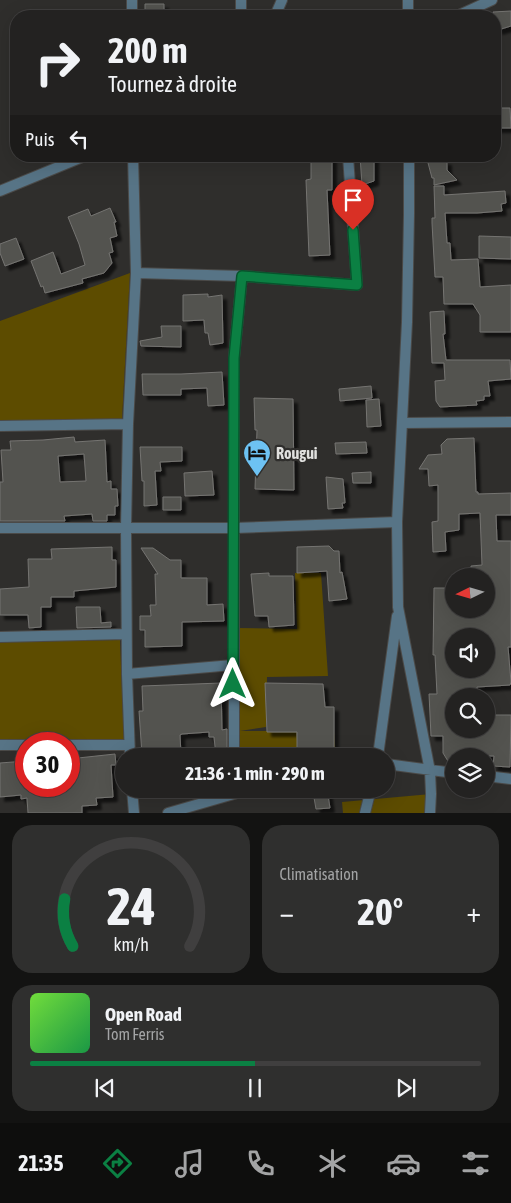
<!DOCTYPE html>
<html lang="fr">
<head>
<meta charset="utf-8">
<style>
	:root { --surface:#232221; --page:#2f2f2e; --text:#f1f3f6; --muted:#a3a4a5; --line:#403f3f; --accent:#0b8043 }
	body { margin:0; font-family:"Asap Condensed",sans-serif; background:var(--page); color:var(--text); height:100vh; display:flex; flex-direction:column; font-size:19px; white-space:nowrap }
	* { box-sizing:border-box; margin:0 }
	p { font-size:16px; color:var(--muted) }
	.icon { flex:none; width:28px; height:28px; fill:none; stroke:currentColor; stroke-width:2; stroke-linecap:round; stroke-linejoin:round }
	.map { position:relative; height:813px; overflow:hidden }
	.sheet { display:flex; flex-direction:column; gap:12px; padding:12px; background:#131312; flex:1 }
	.sheet>* { flex:none }
	.top-card { position:absolute; left:10px; top:10px; width:491px; height:152px; border-radius:20px; box-shadow:0 5px 20px #0002,0 0 0 1px var(--line); background:#232221; color:var(--text); overflow:hidden }
	.needle { width:32px; rotate:265deg }
	.buttons { position:absolute; left:445px; top:568px; display:grid; gap:10px }
	.buttons a { display:grid; place-items:center; width:50px; height:50px; border-radius:50%; background:var(--surface); box-shadow:0 5px 20px #0002,0 0 0 1px var(--line); font-size:25px }
	.speed { position:absolute; left:15px; top:732px; display:flex; gap:10px; font-size:25px; font-weight:700; text-align:center }
	.speed>* { display:grid; place-content:center; width:65px; height:65px; border-radius:50%; background:var(--surface); box-shadow:0 5px 20px #0002,0 0 0 1px var(--line); line-height:1 }
	.speed .limit { border:8px solid #d22; background:#fff; color:#111 }
	.pin { position:absolute; display:grid; place-items:center; width:42px; height:42px; color:#fff; margin:-51px -21px; border-radius:50% 50% 50% 0; rotate:-45deg; box-shadow:0 0 5px #0007 }
	.pin .icon { rotate:45deg }
	.me { position:absolute; width:55px; margin:-28px; rotate:0deg; stroke-linejoin:round; filter:drop-shadow(0 0 4px #0008) }
	.turn { display:flex; align-items:center; gap:18px; height:105px; padding:0 15px; font-size:22px }
	.turn .icon { width:65px; height:65px; stroke-width:2.5 }
	.turn b { display:block; font-size:35px; line-height:42px }
	.then { display:flex; align-items:center; height:48px; padding:0 15px; background:#0003; gap:10px; font-size:19px }
	.big { font-size:38px; font-weight:700; line-height:1.1 }
	.sheet .card { flex:1; display:flex; flex-direction:column; justify-content:center; gap:8px; min-width:0; padding:0 18px; border-radius:20px; background:var(--page) }
	.sheet .dial { align-items:center; gap:0 }
	.dial svg { height:130px; overflow:visible; fill:none; stroke:var(--line); stroke-width:7; stroke-linecap:round; text-anchor:middle }
	.dial text { fill:var(--text); stroke:none }
	.song { display:flex; align-items:center; gap:15px }
	.cover { width:60px; height:60px; border-radius:8px; background:linear-gradient(135deg,hsl(100 70% 55%),hsl(140 70% 35%)) }
	.played { height:5px; border-radius:2px; background:linear-gradient(90deg,var(--accent) 50%,var(--line) 50%) }
	.keys { display:flex; justify-content:space-around; direction:ltr }
	.heat { display:flex; justify-content:space-between; align-items:center; font-size:28px; direction:ltr }
	.sheet .tiles { flex:1; display:grid; gap:12px; grid-template-columns:1fr 1fr }
	.card:last-child { grid-column:span 2 }
	.trip { position:absolute; left:115px; top:748px; width:280px; height:50px; border-radius:25px; background:var(--surface); box-shadow:0 5px 20px #0002,0 0 0 1px var(--line); font-weight:700; line-height:50px; text-align:center }
	.dock { display:flex; height:80px; justify-content:space-around; align-items:center; background:#0e0e0d; color:var(--muted) }
	.dock .icon { width:35px; height:35px }
	.dock .active { color:var(--accent) }
	.dock b { font-size:22px; color:var(--text) }
	.map>svg:first-child { display:block }
	.green { fill:#5d4c00 }
	.building { fill:#535350; stroke:#757471; fill-rule:evenodd; filter:url(#shadow) }
	.lines { fill:none; stroke-linecap:round; stroke-linejoin:round }
	.street-casing { stroke:#4b4a48; stroke-width:12 }
	.street { stroke:#577486; stroke-width:10 }
	.route-casing { stroke:#07532c; stroke-width:12 }
	.route { stroke:#0b8043; stroke-width:9 }
	.labels { text-anchor:middle; dominant-baseline:central; stroke-width:4.5; stroke-linejoin:round; paint-order:stroke }
	.poi-label { font-size:16px; font-weight:bold; fill:#e0e0de; stroke:#2f2e2c; text-anchor:start }
</style>
</head>
<body>
<div class="map">
<svg width="511" height="813" viewBox="0 0 511 813">
	<defs>
		<filter id="shadow"><feDropShadow dx="4.5" dy="4.5" stdDeviation="1" flood-color="#0009"/></filter>
	</defs>
	<rect width="100%" height="100%" fill="#2f2e2c"/>
	<!-- green -->
	<path class="green" d="M130 273 122 419 0 422V321Z
		M295 573H321L328 676 267 677 266 727 240 731H334L336 756H236L235 628 297 629Z
		M120 640 124 741H0V642Z
		M431 794 433 813H343L342 802Z"/>
	<!-- building -->
	<path class="building" d="M145 4H164V16H145Z
		M511 11V26L498 30 493 12Z
		M495 108H510L511 128H495Z
		M311 156H332V190H327L330 255 309 256 306 180 311 179Z
		M360 156H374V181L362 185Z
		M427 159 447 161V170L457 180 434 185V178H432Z
		M434 186H444V195L505 191 506 203 501 204 502 211 477 213H445L447 243H450L451 260 478 259 480 287 511 285V332H480V315L473 304H444L443 277H435L432 223V218H435Z
		M110 208 116 222H114L117 236 110 238 113 252 109 253 112 263 104 273 82 279 83 283 45 293 43 286 41 287 31 261 53 252 61 274 85 265 79 244 68 217 88 209 91 216Z
		M479 236 511 237V259L479 258Z
		M16 238 24 259 5 266 0 253V244Z
		M208 294V297L222 295 223 343 210 345 208 333H205L204 320 183 321V295Z
		M444 311 445 334H443L446 360H510L511 379 488 381 490 396H484V400L476 401 477 405 440 407 436 401 435 381 445 380 444 363H432L430 312Z
		M161 326H181V347L141 346 140 341 162 337Z
		M222 372 224 405 208 406 207 388 181 389V395H143L142 374H181Z
		M371 386 372 398 340 401 339 389Z
		M254 398 293 399 294 490 255 489 257 430H255Z
		M379 399 381 426 367 427 366 400Z
		M74 437 75 442 105 440 107 482 111 481V489H117L118 506H115V515H107V521H93L92 514 64 516 65 521H0V482H3L1 450H11L10 441 43 440ZM84 454 86 481 60 482 58 456Z
		M474 438 476 492H478V494L511 493V515H496L497 541H511V647H508L511 682 510 685 477 687V696H454V729H486V715H511L510 767 493 766 494 756H454V766H451L443 753V736H431L429 694H437L435 655H433L434 588H454V609H486V576H471V566L482 565 480 513 459 514V530L445 532 446 551 433 552 432 522 438 521V485L429 486 428 469H419L428 455 442 454 441 445 447 439ZM454 636H486V669H454Z
		M366 442 367 453 336 454 335 443Z
		M140 447H182V461L160 462 161 471H155L157 505 144 506V481H142Z
		M212 471 214 495 185 496 184 473Z
		M371 472V483H353L352 473Z
		M326 477 343 479 345 503H342L343 508 328 509Z
		M163 497H181V510H163Z
		M329 546 334 551H339L340 573 342 572 347 599 329 601 327 571 297 573V547Z
		M112 547V560H116V587L74 591V597H51V607H41V627L29 628 28 615H0V589L29 587 28 559H52L51 549Z
		M141 548H153L170 560H181V578H207V605L223 604 224 621 182 622V646L145 647V630H140V616H151L150 605H156L155 574H158Z
		M269 573V576H293L294 625 269 627 268 616H255L251 574Z
		M76 607H100L101 623 111 622V627L77 628Z
		M221 683 222 730 227 729V756H216L214 737H209V732L182 734 180 735 181 755 161 756V755H142L139 711H143L142 686Z
		M265 683 323 684 325 707H334V756H326L324 753H297V732H267Z
		M115 754 116 765H111L113 797 96 798 97 805 82 806V813H28L27 798 21 799V795L0 797V763L26 761V786H69V767L78 766V758Z
		M327 789 330 808 316 809 313 792Z"/>
	<g class="lines">
		<!-- street casing -->
		<g class="street-casing">
			<path id="street" d="M132 0V16
				M241 0V16
				M275 16 282 0
				M408 16V0
				M457 16 492 0
				M409 156V214L407 322 397 522 398 607 430 771 431 794 430 813
				M0 191 85 156
				M136 273 242 276 357 285 348 156
				M403 423 511 422
				M0 426 128 424
				M0 528H234L397 522
				M0 637 126 634
				M127 674 233 665
				M0 745H26
				M69 745H129
				M130 756 127 674 126 528 128 424 136 273 133 156
				M234 756V358L242 276
				M378 756 397 616
				M386 764 454 773
				M486 776 511 779
				M132 789 134 813
				M168 813 251 789
				M365 813 371 789"/>
		</g>
		<!-- street -->
		<use href="#street" class="street"/>
	</g>
	<g class="lines">
		<!-- route casing -->
		<g class="route-casing">
			<path id="route" d="M233 684 234 358 242 276 357 285 353 230"/>
		</g>
		<!-- route -->
		<use href="#route" class="route"/>
	</g>
	<!-- icons -->
	<defs>
		<g id="hotel-pin" transform="scale(1.4375)"><path d="M0 17L-7.5 6A9.5 9.5 0 1 1 7.5 6Z" fill="#6dc2f3" stroke="#2f2e2c"/><path d="M-6-4.5h1.5V1H6V5H4.5V3h-9V5H-6ZM-4 0a1.8 1.8 0 1 1 3.6 0ZM.5 0V-2.5h3Q6-2.5 6 0Z" fill="#111"/></g>
	</defs>
	<g fill-rule="evenodd">
		<use href="#hotel-pin" x="257" y="453"/>
	</g>
	<g class="labels">
		<!-- poi labels -->
		<g class="poi-label">
			<text x="276" y="453">Rougui</text>
		</g>
	</g>
</svg>
<div class="buttons">
<a><svg class="needle" viewBox="-14 -14 28 28"><path d="M0-13l5 13h-10z" fill="#e53935"/><path d="M0 13l5-13h-10z" fill="#a3a4a5"/></svg></a>
<a><svg class="icon" aria-label="sound" viewBox="0 0 24 24"><path d="M4 9h4l5-4v14l-5-4H4zM17 9q2 3 0 6"/></svg></a>
<a><svg class="icon" aria-label="search" viewBox="0 0 24 24"><circle cx="10" cy="10" r="6"/><path d="M15 15l6 6"/></svg></a>
<a><svg class="icon" aria-label="layers" viewBox="0 0 24 24"><path d="M12 4l9 5-9 5-9-5zM3 14l9 5 9-5"/></svg></a>
</div>
<div class="speed"><div class="limit">30</div></div>
<div class="pin" style="left:353px;top:230px;background:#d93025"><svg class="icon" aria-label="arrive" viewBox="0 0 24 24"><path d="M6 21V4h12l-3 4 3 4H6"/></svg></div>
<svg class="me" style="left:233px;top:684px" viewBox="-20 -20 40 40"><path d="M0-17L14 15 0 8-14 15z" fill="#0b8043" stroke="#fff" stroke-width="4"/></svg>
<div class="trip">21:36 · 1 min · 290 m</div>
<div class="top-card">
<div class="turn"><svg class="icon" aria-label="right" viewBox="0 0 24 24"><path d="M7 20v-9h11M14 6l5 5-5 5"/></svg><div><b>200 m</b>Tournez à droite</div></div>
<div class="then">Puis<svg class="icon" aria-label="left" viewBox="0 0 24 24"><path d="M17 20v-9H6M10 6l-5 5 5 5"/></svg></div>
</div>
</div>
<section class="sheet">
<div class="tiles">
<div class="card dial"><svg viewBox="0 0 100 80">
<path d="M14 69A42 42 0 1 1 86 69"/>
<path d="M14 69A42 42 0 0 1 9 40" stroke="#0b8043"/>
<text x="50" y="56" font-size="32" font-weight="700">24</text>
<text x="50" y="72" font-size="11">km/h</text>
</svg></div>
<div class="card"><p>Climatisation</p>
<div class="heat"><a>−</a><b class="big">20°</b><a>+</a></div>
</div>
<div class="card">
<div class="song"><i class="cover"></i><div><b>Open Road</b><p>Tom Ferris</p></div></div>
<div class="played"></div>
<div class="keys"><svg class="icon" aria-label="previous" viewBox="0 0 24 24"><path d="M18 5L8 12l10 7zM5 5v14"/></svg><svg class="icon" aria-label="pause" viewBox="0 0 24 24"><path d="M8 5v14M16 5v14"/></svg><svg class="icon" aria-label="next" viewBox="0 0 24 24"><path d="M6 5l10 7-10 7zM19 5v14"/></svg></div>
</div>
</div>
</section>
<nav class="dock">
<b>21:35</b>
<svg class="icon active" aria-label="directions" viewBox="0 0 24 24"><path d="M12 3l9 9-9 9-9-9zM9 14v-3h6M13 9l2 2-2 2"/></svg>
<svg class="icon" aria-label="music" viewBox="0 0 24 24"><path d="M9 18V5l10-2v13"/><circle cx="6" cy="18" r="3"/><circle cx="16" cy="16" r="3"/></svg>
<svg class="icon" aria-label="phone" viewBox="0 0 24 24"><path d="M5 4h4l2 5-3 2q2 4 5 5l2-3 5 2v4C11 20 4 13 5 4z"/></svg>
<svg class="icon" aria-label="climate" viewBox="0 0 24 24"><path d="M12 3v18M4 7l16 10M4 17L20 7"/></svg>
<svg class="icon" aria-label="car" viewBox="0 0 24 24"><path d="M5 17H2v-5l4-1 3-4h7l3 4 3 1v5h-3M9 17h6M6 11h13"/><circle cx="7" cy="17" r="2"/><circle cx="17" cy="17" r="2"/></svg>
<svg class="icon" aria-label="filters" viewBox="0 0 24 24"><path d="M4 7h16M4 17h16"/><circle cx="9" cy="7" r="2"/><circle cx="15" cy="17" r="2"/></svg>
</nav>
</body>
</html>
